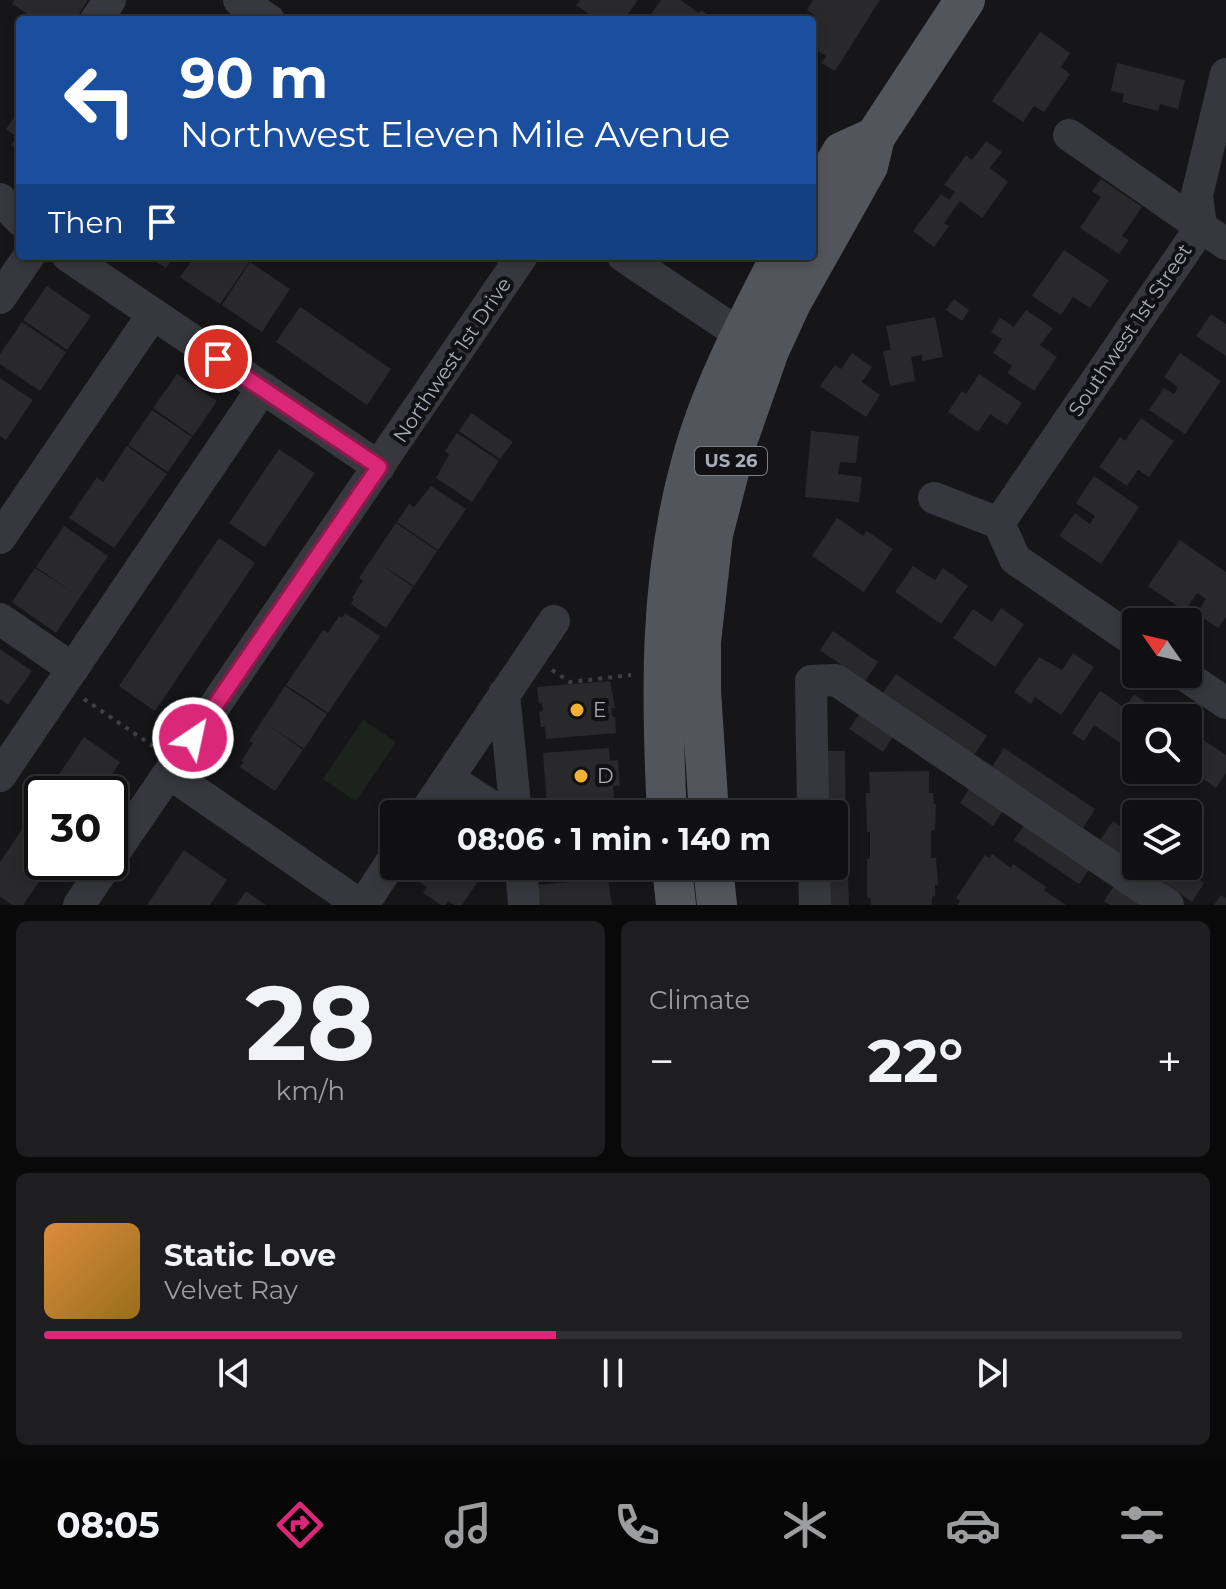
<!DOCTYPE html>
<html lang="en">
<head>
<meta charset="utf-8">
<style>
	:root { --surface:#101012; --page:#1e1e20; --text:#f1f3f6; --muted:#9c9d9f; --line:#303032; --accent:#db2777 }
	body { margin:0; font-family:Montserrat,sans-serif; background:var(--page); color:var(--text); height:100vh; display:flex; flex-direction:column; font-size:30px; white-space:nowrap }
	* { box-sizing:border-box; margin:0 }
	p { font-size:26px; color:var(--muted) }
	.icon { flex:none; width:44px; height:44px; fill:none; stroke:currentColor; stroke-width:2; stroke-linecap:round; stroke-linejoin:round }
	.map { position:relative; height:905px; overflow:hidden }
	.panel { display:flex; flex-direction:column; gap:16px; padding:16px; background:#09090a; flex:1 }
	.panel>* { flex:none }
	.guide { position:absolute; left:16px; top:16px; width:800px; height:244px; border-radius:8px; box-shadow:0 4px 12px #0003,0 0 0 2px var(--line); background:#1a4fa0; color:#fff; overflow:hidden }
	.needle { width:52px; rotate:304deg }
	.controls { position:absolute; left:1122px; top:608px; display:grid; gap:16px }
	.controls a { display:grid; place-items:center; width:80px; height:80px; border-radius:8px; background:var(--surface); box-shadow:0 4px 12px #0003,0 0 0 2px var(--line); font-size:40px }
	.speed { position:absolute; left:24px; top:776px; display:flex; gap:16px; font-size:40px; font-weight:700; text-align:center }
	.speed>* { display:grid; place-content:center; width:104px; height:104px; border-radius:50%; background:var(--surface); box-shadow:0 4px 12px #0003,0 0 0 2px var(--line); line-height:1 }
	.speed .limit { border:4px solid #111; border-radius:12px; background:#fff; color:#111 }
	.pin { position:absolute; display:grid; place-items:center; width:68px; height:68px; color:#fff; margin:-34px; border:4px solid #fff; border-radius:50%; box-shadow:0 2px 8px #0007 }
	.me { position:absolute; width:88px; margin:-44px; rotate:34deg; stroke-linejoin:round; filter:drop-shadow(0 0 6px #0008) }
	.turn { display:flex; align-items:center; gap:28px; height:168px; padding:0 32px; font-size:36px }
	.turn .icon { width:104px; height:104px; stroke-width:2.5 }
	.turn b { display:block; font-size:56px; line-height:68px }
	.then { display:flex; align-items:center; height:76px; padding:0 32px; background:#0003; gap:16px; font-size:30px }
	.big { font-size:60px; font-weight:700; line-height:1.1 }
	.panel .card { flex:1; display:flex; flex-direction:column; justify-content:center; gap:12px; min-width:0; padding:0 28px; border-radius:12px; background:var(--page) }
	.panel .dial { align-items:center; gap:0 }
	.dial b { font-size:104px; line-height:1 }
	.song { display:flex; align-items:center; gap:24px }
	.cover { width:96px; height:96px; border-radius:12px; background:linear-gradient(135deg,hsl(30 70% 55%),hsl(40 70% 35%)) }
	.played { height:8px; border-radius:4px; background:linear-gradient(90deg,var(--accent) 45%,var(--line) 45%) }
	.keys { display:flex; justify-content:space-around; direction:ltr }
	.heat { display:flex; justify-content:space-between; align-items:center; font-size:44px; direction:ltr }
	.panel .tiles { flex:1; display:grid; gap:16px; grid-template-columns:1fr 1fr }
	.card:last-child { grid-column:span 2 }
	.trip { position:absolute; left:380px; top:800px; width:468px; height:80px; border-radius:8px; background:var(--surface); box-shadow:0 4px 12px #0003,0 0 0 2px var(--line); font-weight:700; line-height:80px; text-align:center }
	.dock { display:flex; height:128px; justify-content:space-around; align-items:center; background:#060607; color:var(--muted) }
	.dock .icon { width:56px; height:56px }
	.dock .current { color:var(--accent) }
	.dock b { font-size:36px; color:var(--text) }
	.map>svg:first-child { display:block }
	.green { fill:#1c231d }
	.building { fill:#29292c }
	.lines { fill:none; stroke-linecap:round; stroke-linejoin:round }
	.path { stroke:#3d3f44; stroke-width:4; stroke-dasharray:4 6; stroke-linecap:butt }
	.minor { stroke:#37383d; stroke-width:32 }
	.major { stroke:#53555c; stroke-width:40 }
	.route-casing { stroke:#8e194d; stroke-width:20 }
	.route { stroke:#db2777; stroke-width:14 }
	.poi-dot { fill:#f2b134; stroke:#111113; stroke-width:3 }
	.labels { text-anchor:middle; dominant-baseline:central; stroke-width:8; stroke-linejoin:round; paint-order:stroke }
	.shield { fill:#111113; stroke:#7b7e86; stroke-width:2 }
	.shield-label { font-size:18px; font-weight:bold; fill:#a8adb8 }
	.street-label { font-size:20px; fill:#a8adb8; stroke:#111113 }
	.poi-label { font-size:20px; fill:#a8adb8; stroke:#111113; text-anchor:start }
</style>
</head>
<body>
<div class="map">
<svg width="1226" height="905" viewBox="0 0 1226 905">
	<rect width="100%" height="100%" fill="#161618"/>
	<!-- green -->
	<path class="green" d="M363 720 396 742 356 801 323 779Z"/>
	<!-- building -->
	<path class="building" d="M15 0H88L75 20H42L36 16 35 19 12 4Z
		M580 0H638L624 20H598L576 5Z
		M661 0H680L699 13 701 10 715 20H647Z
		M813 0H880L835 71 821 63 826 56 812 47 815 38 812 36 811 20 814 15 807 10Z
		M1040 32 1070 53 1061 67 1070 74 1044 112 1034 106 1023 122 992 101Z
		M1117 63 1185 80 1178 109 1160 104 1158 111 1122 102 1124 94 1111 91Z
		M20 109V151L11 145 17 137 6 129Z
		M986 141 1002 152 990 168 1008 182 982 218 960 201 944 223 949 226 934 247 913 231 941 194 949 200 955 192 944 185 966 155 972 160Z
		M1101 179 1142 207 1122 236 1129 240 1119 254 1080 228 1101 197 1092 191Z
		M1064 250 1109 280 1090 308 1073 297 1061 315 1032 296Z
		M147 256H174L166 268Z
		M195 256H241L249 262 220 304 180 277Z
		M250 262 290 289 262 332 222 305Z
		M47 286 91 316 67 350 23 320Z
		M954 299 969 310 962 321 946 310Z
		M300 307 391 369 367 405 276 342Z
		M1026 310 1053 328 1040 345 1057 357 1034 391 1007 373 1012 366 993 353 1002 339 991 332 1000 318 1014 327Z
		M1211 314 1226 324V356L1196 336Z
		M935 317 943 357 922 361V355L911 357 915 381 890 386 883 351 891 350 886 326Z
		M22 322 66 352 40 391 0 364V354Z
		M852 353 872 367 862 382 880 395 866 417 820 386 835 365 841 369Z
		M1180 353 1221 381 1185 434 1149 410 1164 388 1174 394 1178 387 1164 377Z
		M177 374 217 401 193 436 153 408Z
		M979 374 1022 403 1007 425 990 414 978 432 948 412 962 391 966 394Z
		M0 378 33 400 6 440 0 436Z
		M152 410 192 437 168 472 128 445Z
		M471 413 513 442 500 459 459 431Z
		M1141 418 1174 441 1149 477 1138 470 1127 486 1099 467 1120 437 1125 441Z
		M811 431 859 436 856 463 840 462 838 474 862 477 859 502 805 497Z
		M457 433 499 461 472 502 436 478 449 455 445 451Z
		M127 446 167 474 114 548 69 518 97 477 103 482Z
		M279 449 315 473 265 547 229 523Z
		M1094 476 1139 507 1101 564 1059 536 1075 513 1090 524 1095 516 1076 503Z
		M431 486 466 509 438 550 397 522 409 504 414 507Z
		M837 518 863 536 867 531 893 549 864 592 812 556Z
		M396 523 437 551 414 586 377 562 413 587 386 628 351 604 354 599 352 598 363 580 359 578Z
		M64 526 108 556 56 633 12 602 35 568 74 593 36 567Z
		M219 538 255 563 155 711 119 686Z
		M1180 540 1226 572V617L1218 628 1197 614 1206 599 1197 593 1185 611 1148 586Z
		M913 566 935 580 943 568 968 586 941 624 895 592Z
		M1001 608 1024 624 995 667 953 638 973 609 992 622Z
		M345 613 380 636 328 713 286 685 323 630 328 633 339 616 342 618Z
		M833 631 878 662 865 681 820 650Z
		M0 649 32 671 8 705 0 699Z
		M1073 653 1094 667 1061 715 1035 697 1031 704 1014 692 1039 657 1062 670Z
		M896 674 987 736 974 755 883 693Z
		M610 681 615 708H611L612 717H615L616 733 546 739 545 727H541L539 712 543 711 542 703 539 704 537 687Z
		M285 686 327 714 304 749 267 724 303 750 275 791 240 767 244 762 241 761 253 743 249 741Z
		M1100 691 1125 708 1134 694 1164 715 1162 718H1136V738L1129 749 1094 725 1084 741 1072 733Z
		M861 712 894 735 883 752 849 729Z
		M1196 735 1226 755V773L1216 788 1191 771 1188 772V747Z
		M84 737 120 762 99 794H46Z
		M609 748 610 761 618 760 620 786H613L614 800 547 805 543 753Z
		M1004 748 1095 809 1083 828 992 767Z
		M826 751H845L846 849 834 850V814H826Z
		M929 771V793H933L934 804H936L935 830 931 831V858H936L938 885H935V896L932 897V905H871V898H867V859H870V832H867L866 793H870L869 772Z
		M971 786 1004 809 993 826 960 803Z
		M42 800V862H53L23 905H12L0 897V862Z
		M1113 821 1136 837V864L1100 840Z
		M1025 824 1090 868 1079 884 1014 840Z
		M184 850 227 880 210 905H147Z
		M992 854 1011 868 1013 864 1046 887 1044 890 1066 905H957L960 901 956 898 985 855 989 858Z
		M425 866H488L462 905H454L448 901 446 905H441L423 893 427 887 416 880Z
		M551 866H576V868L551 870Z
		M1139 866H1179L1204 883 1192 902Z
		M828 877H848L849 905H828Z
		M608 879 612 905H541L540 901 537 902 535 885Z
		M1115 884 1145 905H1110L1104 901Z
		M246 891 266 905H236Z
		M1221 895 1226 898V905H1214Z"/>
	<g class="lines">
		<!-- path -->
		<path class="path" d="M552 670 570 682 631 675
			M84 699 153 746"/>
		<!-- minor -->
		<path class="minor" d="M239 0 269 20
			M96 20 110 0
			M1069 135 1226 244
			M0 199 20 220
			M68 256 379 467
			M623 256 741 335
			M0 298 29 256
			M934 498 999 523 1015 559 1136 642
			M999 523 1201 227 1197 195 1226 74
			M0 538 153 314
			M0 619 73 669
			M1183 674 1226 703
			M504 694 516 814
			M169 773 360 905
			M0 776 262 389
			M448 778 503 814
			M424 814 554 621
			M813 814 811 681 836 680 1168 905
			M110 859 522 256
			M521 866 524 905
			M814 866 815 905
			M79 905 108 862
			M363 905 394 858"/>
		<!-- major -->
		<path class="major" d="M812 203 842 152 875 137
			M667 814C661 695 659 579 691 463 710 391 747 322 781 256
			M709 814 701 691V642L713 534 736 445 769 351 791 303 868 166 875 137 965 0
			M672 866 676 905
			M713 866 717 905"/>
	</g>
	<g class="lines">
		<!-- route casing -->
		<g class="route-casing">
			<path id="route" d="M193 738 379 467 218 359"/>
		</g>
		<!-- route -->
		<use href="#route" class="route"/>
	</g>
	<!-- markers -->
	<g class="poi-dot">
		<circle cx="577" cy="710" r="8"/>
		<circle cx="581" cy="776" r="8"/>
	</g>
	<g class="labels">
		<!-- shield labels -->
		<rect class="shield" x="695" y="447" width="72" height="28" rx="6"/>
		<g class="shield-label">
			<text x="731" y="461">US 26</text>
		</g>
		<!-- street labels -->
		<g class="street-label">
			<text transform="translate(1130 330) rotate(-56)">Southwest 1st Street</text>
			<text transform="translate(452 360) rotate(-56)">Northwest 1st Drive</text>
		</g>
		<!-- poi labels -->
		<g class="poi-label">
			<text x="593" y="710">E</text>
			<text x="597" y="776">D</text>
		</g>
	</g>
</svg>
<div class="controls">
<a><svg class="needle" viewBox="-14 -14 28 28"><path d="M0-13l5 13h-10z" fill="#e53935"/><path d="M0 13l5-13h-10z" fill="#9c9d9f"/></svg></a>
<a><svg class="icon" aria-label="search" viewBox="0 0 24 24"><circle cx="10" cy="10" r="6"/><path d="M15 15l6 6"/></svg></a>
<a><svg class="icon" aria-label="layers" viewBox="0 0 24 24"><path d="M12 4l9 5-9 5-9-5zM3 14l9 5 9-5"/></svg></a>
</div>
<div class="speed"><div class="limit">30</div></div>
<div class="pin" style="left:218px;top:359px;background:#d93025"><svg class="icon" aria-label="arrive" viewBox="0 0 24 24"><path d="M6 21V4h12l-3 4 3 4H6"/></svg></div>
<svg class="me" style="left:193px;top:738px" viewBox="-20 -20 40 40"><circle r="17" fill="#db2777" stroke="#fff" stroke-width="3"/><path d="M0-11L8 9 0 5-8 9z" fill="#fff"/></svg>
<div class="trip">08:06 · 1 min · 140 m</div>
<div class="guide">
<div class="turn"><svg class="icon" aria-label="left" viewBox="0 0 24 24"><path d="M17 20v-9H6M10 6l-5 5 5 5"/></svg><div><b>90 m</b>Northwest Eleven Mile Avenue</div></div>
<div class="then">Then<svg class="icon" aria-label="arrive" viewBox="0 0 24 24"><path d="M6 21V4h12l-3 4 3 4H6"/></svg></div>
</div>
</div>
<section class="panel">
<div class="tiles">
<div class="card dial"><b>28</b><p>km/h</p></div>
<div class="card"><p>Climate</p>
<div class="heat"><a>−</a><b class="big">22°</b><a>+</a></div>
</div>
<div class="card">
<div class="song"><i class="cover"></i><div><b>Static Love</b><p>Velvet Ray</p></div></div>
<div class="played"></div>
<div class="keys"><svg class="icon" aria-label="previous" viewBox="0 0 24 24"><path d="M18 5L8 12l10 7zM5 5v14"/></svg><svg class="icon" aria-label="pause" viewBox="0 0 24 24"><path d="M8 5v14M16 5v14"/></svg><svg class="icon" aria-label="next" viewBox="0 0 24 24"><path d="M6 5l10 7-10 7zM19 5v14"/></svg></div>
</div>
</div>
</section>
<nav class="dock">
<b>08:05</b>
<svg class="icon current" aria-label="directions" viewBox="0 0 24 24"><path d="M12 3l9 9-9 9-9-9zM9 14v-3h6M13 9l2 2-2 2"/></svg>
<svg class="icon" aria-label="music" viewBox="0 0 24 24"><path d="M9 18V5l10-2v13"/><circle cx="6" cy="18" r="3"/><circle cx="16" cy="16" r="3"/></svg>
<svg class="icon" aria-label="phone" viewBox="0 0 24 24"><path d="M5 4h4l2 5-3 2q2 4 5 5l2-3 5 2v4C11 20 4 13 5 4z"/></svg>
<svg class="icon" aria-label="climate" viewBox="0 0 24 24"><path d="M12 3v18M4 7l16 10M4 17L20 7"/></svg>
<svg class="icon" aria-label="car" viewBox="0 0 24 24"><path d="M5 17H2v-5l4-1 3-4h7l3 4 3 1v5h-3M9 17h6M6 11h13"/><circle cx="7" cy="17" r="2"/><circle cx="17" cy="17" r="2"/></svg>
<svg class="icon" aria-label="filters" viewBox="0 0 24 24"><path d="M4 7h16M4 17h16"/><circle cx="9" cy="7" r="2"/><circle cx="15" cy="17" r="2"/></svg>
</nav>
</body>
</html>
